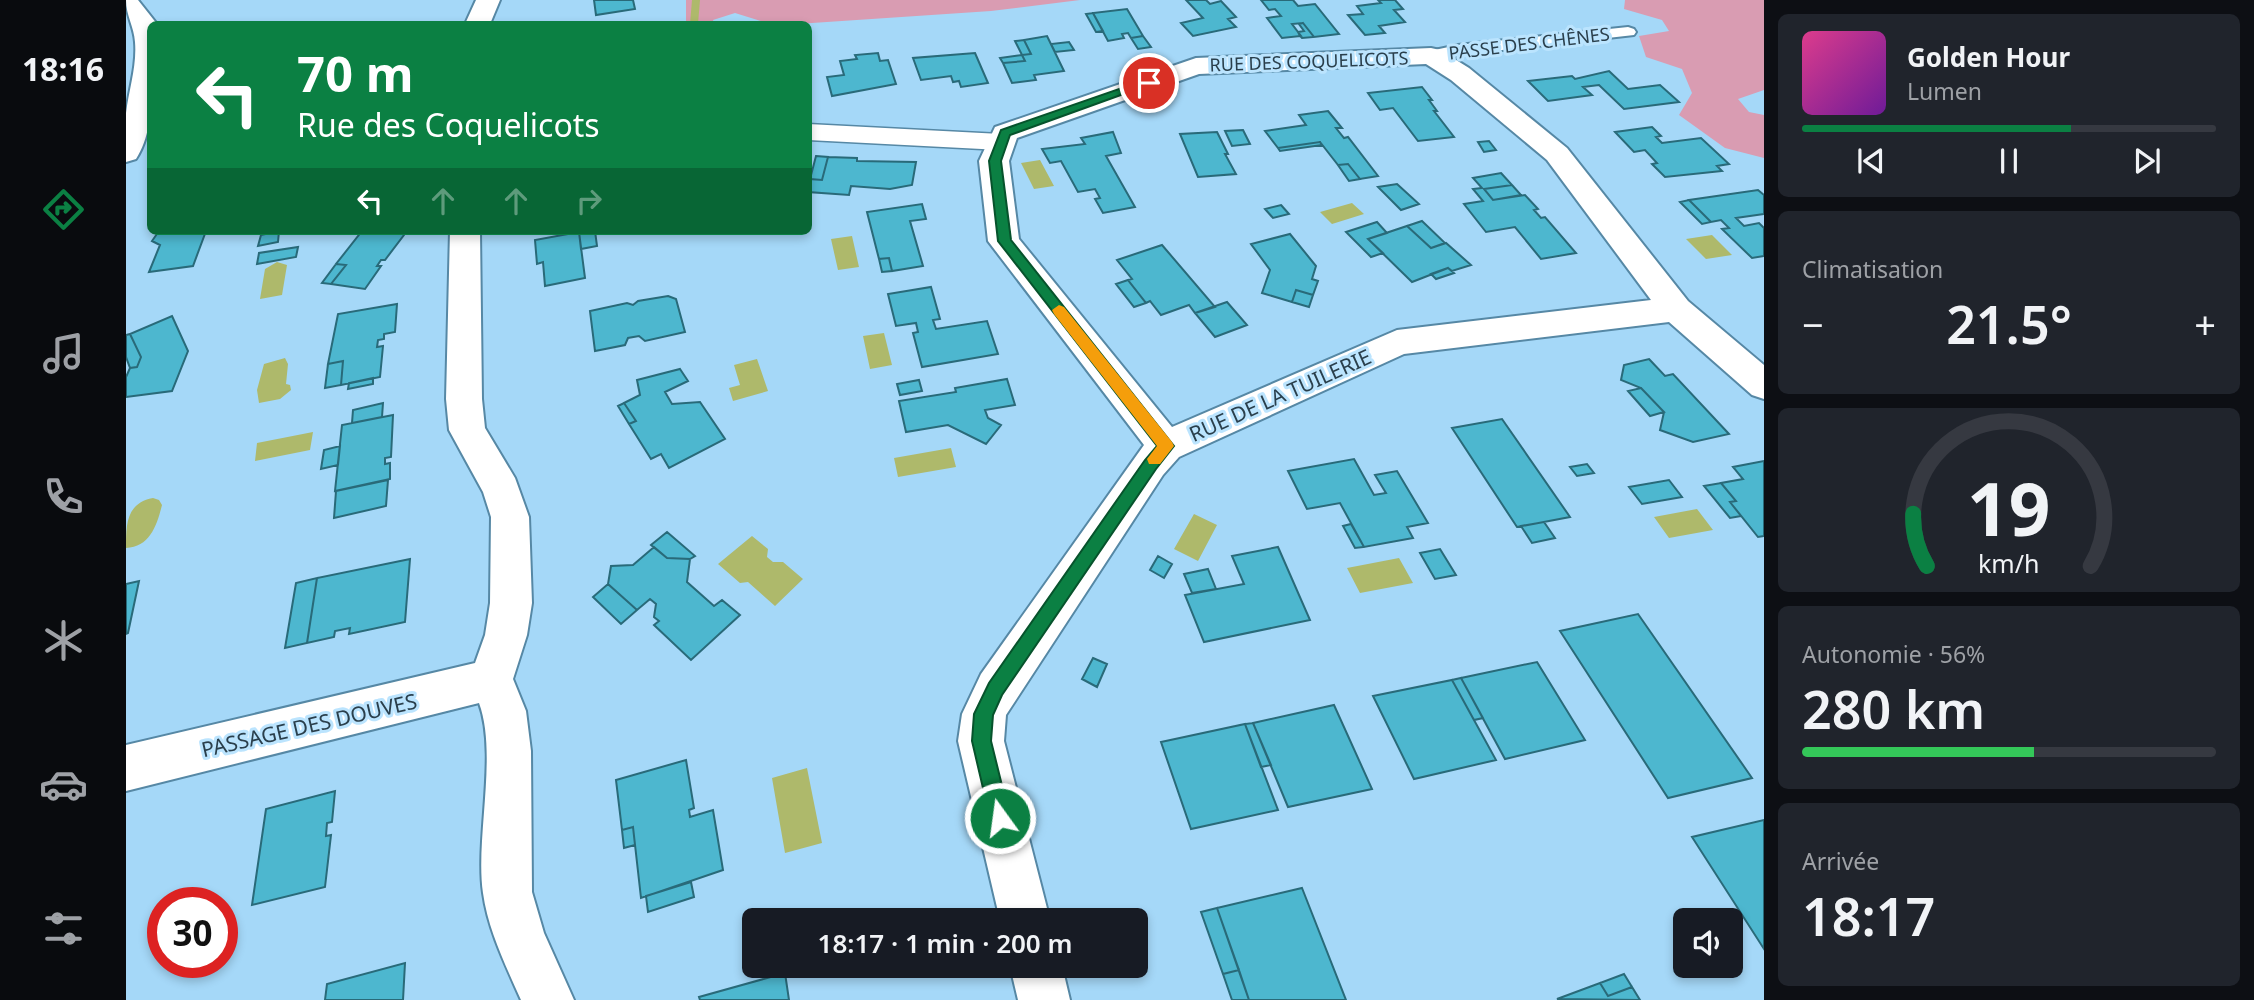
<!DOCTYPE html>
<html lang="fr">
<head>
<meta charset="utf-8">
<style>
	:root { --surface:#171b24; --page:#20242c; --text:#f1f3f6; --muted:#9ea1a6; --line:#363941; --accent:#0b8043 }
	body { margin:0; font-family:"Noto Sans",sans-serif; background:var(--page); color:var(--text); height:100vh; display:flex; flex-direction:column; font-size:26px; white-space:nowrap }
	* { box-sizing:border-box; margin:0 }
	p { font-size:23px; color:var(--muted) }
	.icon { flex:none; width:38px; height:38px; fill:none; stroke:currentColor; stroke-width:2; stroke-linecap:round; stroke-linejoin:round }
	.map { position:relative; flex:1; overflow:hidden }
	.panel { display:flex; flex-direction:column; gap:14px; padding:14px; background:#0d0f14; width:490px }
	.panel>* { flex:none }
	.hud { position:absolute; left:21px; top:21px; width:665px; height:214px; border-radius:10px; box-shadow:0 4px 10px #0003; background:#0b8043; color:#fff; overflow:hidden }
	.tools { position:absolute; left:1547px; top:908px; display:grid; gap:14px }
	.tools a { display:grid; place-items:center; width:70px; height:70px; border-radius:10px; background:var(--surface); box-shadow:0 4px 10px #0003; font-size:35px }
	.speed { position:absolute; left:21px; top:887px; display:flex; gap:14px; font-size:35px; font-weight:700; text-align:center }
	.speed>* { display:grid; place-content:center; width:91px; height:91px; border-radius:50%; background:var(--surface); box-shadow:0 4px 10px #0003; line-height:1 }
	.speed .limit { border:10px solid #d22; background:#fff; color:#111 }
	.pin { position:absolute; display:grid; place-items:center; width:60px; height:60px; color:#fff; margin:-30px; border:4px solid #fff; border-radius:50%; box-shadow:0 2px 7px #0007 }
	.me { position:absolute; width:77px; margin:-38px; rotate:346deg; stroke-linejoin:round; filter:drop-shadow(0 0 5px #0008) }
	.turn { display:flex; align-items:center; gap:24px; height:147px; padding:0 35px; font-size:32px }
	.turn .icon { width:91px; height:91px; stroke-width:2.5 }
	.turn b { display:block; font-size:49px; line-height:60px }
	.lanes { display:flex; align-items:center; height:66px; padding:0 35px; background:#0003; justify-content:center; gap:35px; direction:ltr }
	.lanes .off { opacity:.35 }
	.big { font-size:52px; font-weight:600; line-height:1.1 }
	.panel .card { flex:1; display:flex; flex-direction:column; justify-content:center; gap:10px; min-width:0; padding:0 24px; border-radius:10px; background:var(--page) }
	.panel .dial { align-items:center; gap:0 }
	.dial svg { height:182px; overflow:visible; fill:none; stroke:var(--line); stroke-width:7; stroke-linecap:round; text-anchor:middle }
	.dial text { fill:var(--text); stroke:none }
	.song { display:flex; align-items:center; gap:21px }
	.cover { width:84px; height:84px; border-radius:10px; background:linear-gradient(135deg,hsl(330 70% 55%),hsl(280 70% 35%)) }
	.played { height:7px; border-radius:4px; background:linear-gradient(90deg,var(--accent) 65%,var(--line) 65%) }
	.keys { display:flex; justify-content:space-around; direction:ltr }
	.heat { display:flex; justify-content:space-between; align-items:center; font-size:38px; direction:ltr }
	.charge { height:10px; border-radius:5px; background:linear-gradient(90deg,#34c759 56%,var(--line) 0) }
	.trip { position:absolute; left:616px; top:908px; width:406px; height:70px; border-radius:10px; background:var(--surface); box-shadow:0 4px 10px #0003; font-weight:600; line-height:70px; text-align:center }
	main { display:flex; flex:1; min-height:0 }
	.tab-bar { display:flex; flex-direction:column; width:126px; justify-content:space-around; align-items:center; background:#090b0e; color:var(--muted) }
	.tab-bar .icon { width:49px; height:49px }
	.tab-bar .active { color:var(--accent) }
	.tab-bar b { font-size:32px; color:var(--text) }
	.map>svg:first-child { display:block }
	.green { fill:#d99cb2 }
	.water { fill:#aeb96b }
	.lines { fill:none; stroke-linecap:round; stroke-linejoin:round }
	.stream { fill:#aeb96b; fill-rule:evenodd }
	.building { fill:#4db7cf; stroke:#296a79; stroke-width:2 }
	.service-casing { stroke:#5688a5; stroke-width:4 }
	.pedestrian-casing { stroke:#5688a5; stroke-width:3 }
	.minor-casing { stroke:#5688a5; stroke-width:4 }
	.service { fill:#fff; fill-rule:evenodd }
	.pedestrian { fill:#fff; fill-rule:evenodd }
	.minor { fill:#fff; fill-rule:evenodd }
	.route { fill:#0b8043; stroke:#07532c; stroke-width:2 }
	.slow { fill:#f59e0b }
	.labels { text-anchor:middle; dominant-baseline:central; stroke-width:6; stroke-linejoin:round; paint-order:stroke }
	.far-street-label { font-size:18px; fill:#2a3f4c; stroke:#bbe4fe }
	.street-label { font-size:21px; fill:#2a3f4c; stroke:#bbe4fe }
</style>
</head>
<body>
<main>
<nav class="tab-bar">
<b>18:16</b>
<svg class="icon active" aria-label="directions" viewBox="0 0 24 24"><path d="M12 3l9 9-9 9-9-9zM9 14v-3h6M13 9l2 2-2 2"/></svg>
<svg class="icon" aria-label="music" viewBox="0 0 24 24"><path d="M9 18V5l10-2v13"/><circle cx="6" cy="18" r="3"/><circle cx="16" cy="16" r="3"/></svg>
<svg class="icon" aria-label="phone" viewBox="0 0 24 24"><path d="M5 4h4l2 5-3 2q2 4 5 5l2-3 5 2v4C11 20 4 13 5 4z"/></svg>
<svg class="icon" aria-label="climate" viewBox="0 0 24 24"><path d="M12 3v18M4 7l16 10M4 17L20 7"/></svg>
<svg class="icon" aria-label="car" viewBox="0 0 24 24"><path d="M5 17H2v-5l4-1 3-4h7l3 4 3 1v5h-3M9 17h6M6 11h13"/><circle cx="7" cy="17" r="2"/><circle cx="17" cy="17" r="2"/></svg>
<svg class="icon" aria-label="filters" viewBox="0 0 24 24"><path d="M4 7h16M4 17h16"/><circle cx="9" cy="7" r="2"/><circle cx="15" cy="17" r="2"/></svg>
</nav>
<div class="map">
<svg width="1638" height="1000" viewBox="0 0 1638 1000">
	<rect width="100%" height="100%" fill="#a5d8f8"/>
	<!-- green -->
	<path class="green" d="M560 0H954L865 11 671 24H644L609 13 587 20 588 24H560Z
		M1499 0H1638V90L1612 99 1623 112 1638 115V158L1599 148 1553 115 1566 93 1556 69 1520 57 1513 36 1543 31 1536 20 1498 9Z"/>
	<!-- water -->
	<path class="water" d="M914 160 928 186 908 189 895 163Z
		M1226 203 1238 214 1206 224 1194 212Z
		M1586 235 1606 255 1580 259 1560 239Z
		M726 236 733 267 712 270 705 239Z
		M151 262 161 265 156 295 134 299 139 269Z
		M758 333 766 365 744 369 737 336Z
		M159 358 162 364 160 384 164 385 165 390 154 399 133 403 131 390 138 364Z
		M631 359 642 391 607 401 603 388 614 385 608 365Z
		M187 432 184 450 129 461 131 443Z
		M825 448 830 467 772 477 768 458Z
		M27 498 33 500 36 505C31 525 24 547 0 548 0 525 0 503 27 498Z
		M1571 509 1587 530 1543 538 1528 517Z
		M1068 514 1091 525 1072 561 1048 549Z
		M626 536 642 549 641 557 647 562H657L677 579 649 606 622 582 614 583 592 564Z
		M1273 558 1287 583 1234 593 1221 568Z
		M681 768 696 843 659 853 646 778Z"/>
	<g class="lines">
		<!-- stream -->
		<path class="stream" d="M566 0H574L572 24H564Z"/>
	</g>
	<!-- building -->
	<path class="building" d="M468 0H507L509 9 470 15Z
		M1060 0H1080L1084 4 1095 1 1110 17 1102 19 1110 27 1067 36 1055 23 1077 18Z
		M1135 0H1167L1172 6 1189 4 1213 34 1188 37 1177 23 1166 24 1175 36 1156 38 1141 18 1155 16 1149 9 1143 10Z
		M1252 0H1269L1277 9 1268 10 1279 22 1253 26 1259 33 1239 35 1222 15 1237 14 1231 6 1255 3Z
		M1001 9 1017 36 1005 38 1002 33 996 34 998 38 982 41 967 13Z
		M967 13 977 31 970 32 960 14Z
		M1177 23 1188 37 1176 38 1174 36 1172 32 1178 31 1173 24Z
		M921 36 938 71 908 75 910 80 886 83 877 63 899 61 896 55 905 54 898 40Z
		M1017 36 1025 47 1012 49 1005 38Z
		M898 40 905 54 896 55 889 41Z
		M943 42 948 50 929 52 925 44Z
		M752 53 754 61 762 60 770 84 706 96 701 77 718 75 714 61 731 59 729 55Z
		M849 53 862 83 835 87 833 81 827 82 825 76 795 80 787 58Z
		M896 55 899 61 877 63 874 58Z
		M1483 71 1502 89 1534 85 1553 102 1498 109 1473 85 1457 87 1466 95 1422 101 1402 81 1446 76 1449 79Z
		M1296 87 1306 100H1303L1311 111H1308L1328 137 1292 141 1267 108 1254 110 1242 93Z
		M1202 111 1216 128H1210L1218 138 1222 137 1252 176 1234 179 1222 164 1212 165 1194 142 1152 148 1139 131 1180 125 1173 115Z
		M1526 127 1535 136 1530 137 1536 143 1575 138 1603 164 1591 166 1596 171 1539 177 1526 164 1531 163 1519 150 1508 152 1489 132Z
		M1117 130 1124 144 1106 146 1099 131Z
		M987 132 995 153 980 156 1009 207 977 213 969 199 974 198 969 189 952 192 935 161 924 163 916 149 959 144 955 138Z
		M1091 132 1102 154H1099L1110 174 1072 177 1054 134Z
		M1363 141 1370 150 1358 152 1352 142Z
		M1194 142 1196 145 1154 151 1152 148Z
		M690 156 702 157 696 180 684 179Z
		M702 157 731 158V161L790 162 786 185 764 189 725 186 723 195 682 192 684 179 696 180Z
		M1222 164 1234 179 1223 181 1212 165Z
		M1375 173 1386 185 1358 189 1367 200 1399 195 1412 209 1408 210 1415 218 1419 217 1450 253 1415 259 1389 227 1360 232 1338 204 1357 201 1347 189 1356 188 1347 178Z
		M1271 184 1293 204 1275 210 1252 187Z
		M1386 185 1395 195 1367 200 1358 189Z
		M1632 190 1638 195V214L1610 218 1618 226 1633 223 1638 228V256L1626 258 1596 229 1603 228 1595 220 1585 222 1563 200Z
		M1563 200 1585 222 1576 224 1554 202Z
		M796 204 800 219 784 221 797 266 766 271 763 258 753 259 741 212Z
		M1155 205 1163 214 1147 218 1139 209Z
		M1296 221 1319 243 1305 248 1281 226Z
		M1251 222 1261 233 1242 239 1257 253 1245 257 1220 232Z
		M1281 226 1305 248 1320 243 1345 265 1326 271 1322 268 1286 282 1242 239Z
		M33 231H80L67 266 23 272 34 245 26 241Z
		M153 231 152 242 132 246 135 235Z
		M236 231H281L259 260H255L251 266H255L239 289 205 284 220 265 210 264Z
		M469 231 471 246 455 249 453 232Z
		M453 232 459 278 419 286 417 262 411 264 409 240Z
		M1164 234 1190 266 1186 279 1192 281 1187 295 1170 290 1166 302 1136 293 1144 270 1125 244Z
		M1036 245 1089 307 1069 313 1063 305 1035 315 1024 301 1020 303 1002 280 1006 279 991 260Z
		M172 247 170 257 131 264 133 253Z
		M763 258 766 271 756 272 753 259Z
		M210 264 220 265 205 284 196 283Z
		M1322 268 1328 273 1310 279 1305 274Z
		M1002 280 1020 303 1008 307 990 284Z
		M805 287 814 319 807 320 810 329 861 321 872 354 796 367 787 333 792 332 790 323 770 326 762 294Z
		M1170 290 1187 295 1183 307 1166 302Z
		M542 296 550 299 559 332 519 341 513 336 502 338 499 345 469 351 464 311 501 303 507 305 512 301Z
		M1101 302 1121 325 1089 337 1069 313Z
		M271 304 269 332 258 334V339L252 340 251 347 257 346 254 377 215 385 217 361 202 364 212 314Z
		M46 316 62 351 46 391 0 397V377L4 368 11 367 15 357 4 334Z
		M4 334 15 357 11 367 4 368 0 357V335Z
		M1523 359 1539 376 1547 374 1603 434 1567 442 1534 430 1538 412 1515 388 1495 380 1498 365Z
		M217 361 215 385 199 388 202 364Z
		M554 369 562 381 539 392 546 404 574 402 599 439 543 468 535 454 525 459 503 424 510 421 498 403 514 395 511 380Z
		M247 378V384L222 389 223 383Z
		M881 379 889 405 859 410 862 418 875 425 860 444 822 425 780 432 773 401 830 392 829 388Z
		M793 380 796 391 774 395 771 384Z
		M1515 388 1538 412 1524 416 1502 391Z
		M257 403 256 417 226 423 227 410Z
		M498 403 510 421 503 424 492 406Z
		M267 415 265 457 259 458V464L264 463V479L209 491 216 425Z
		M1376 419 1444 517 1391 527 1326 428Z
		M214 446 212 465 195 469 198 450Z
		M1228 459 1248 495 1260 493 1249 475 1271 471 1302 523 1281 527 1287 538 1238 547 1214 503 1181 509 1162 471Z
		M1638 461V536L1632 537 1604 502 1610 501 1595 483 1617 479 1607 467Z
		M1461 464 1468 473 1451 476 1444 467Z
		M262 480 260 506 208 518 210 491Z
		M1543 480 1556 497 1516 504 1503 487Z
		M1595 483 1610 501 1604 502 1615 516 1604 518 1578 486Z
		M1418 522 1429 538 1406 543 1395 526Z
		M1225 524 1238 547 1229 548 1217 526Z
		M541 532 569 556 564 559 541 558 525 545Z
		M528 547 541 558 564 559 561 582 588 606 596 600 614 615 565 660 528 625 533 621 528 617 530 604 524 599 511 610 482 584 485 566 507 565Z
		M1152 547 1184 620 1078 642 1059 595 1118 584 1106 556Z
		M1314 549 1330 575 1309 579 1294 553Z
		M1032 556 1046 564 1038 578 1024 570Z
		M284 559 279 622 223 634 224 628 209 631 208 637 181 643 191 578Z
		M1082 569 1090 589 1066 593 1058 574Z
		M191 578 181 643 159 648 170 583Z
		M13 581 2 633 0 634V584Z
		M482 584 511 610 495 624 467 597Z
		M1512 614 1626 778 1542 798 1434 631Z
		M967 658 981 664 971 687 956 679Z
		M1411 662 1459 740 1379 759 1335 678Z
		M1335 678 1357 718 1348 720 1326 680Z
		M1326 680 1370 760 1288 779 1247 696Z
		M1208 705 1246 789 1162 807 1127 723Z
		M1127 723 1145 765 1135 767 1119 724Z
		M1119 724 1152 810 1065 829 1035 742Z
		M560 760 568 808 563 810 564 817 587 810 597 870 515 898 507 827 496 830 490 780Z
		M209 791 206 822 201 823 200 836 205 835 199 887 126 905 140 809Z
		M1638 820V949L1566 837Z
		M507 827 509 845 498 848 496 830Z
		M565 882 568 897 522 912 520 896Z
		M1176 888 1220 1000H1123L1091 908Z
		M1091 908 1113 970 1097 974 1075 912Z
		M279 963 277 1000H199L201 984Z
		M1113 970 1123 1000H1106L1097 974Z
		M659 973 663 1000H574L573 997Z
		M1498 974 1506 987 1482 996 1474 983Z
		M1474 983 1482 996 1506 987 1514 1000 1431 999Z"/>
	<g class="lines">
		<!-- service casing -->
		<g class="service-casing">
			<path id="service" d="M1502 27 1508 29 1510 32 1508 35 1332 55 1305 61 1297 56 1299 52 1332 45Z"/>
		</g>
		<!-- pedestrian casing -->
		<g class="pedestrian-casing">
			<path id="pedestrian" d="M682 124 875 134 885 136 889 142 885 148 875 150 682 140Z"/>
		</g>
		<!-- minor casing -->
		<g class="minor-casing">
			<path id="minor" d="M0 0H12L31 24H24C24 66 33 124 10 159L0 162C0 146 0 129 0 113 3 89 11 66 9 42 8 26 0 16 0 0Z
				M350 0H374L364 24H339Z
				M1305 48 1314 50 1343 68 1441 148 1562 301 1638 365V399L1626 395 1543 322 1278 354 1053 457 1037 475 880 715 878 741 924 920H874L832 741 836 714 855 674 1018 445 862 241 853 161 869 127 1070 58ZM1300 64 1325 80 1421 160 1525 300 1271 330 1046 427 893 239 883 161 891 138 1073 74Z
				M324 231H354L356 399 359 428 389 478 403 517 406 603 401 635 387 679 400 711 405 751 406 892 418 933 448 1000H395C380 966 362 930 357 893 349 839 372 754 353 703L0 791V745L349 663 359 635 364 603 365 517 357 492 323 430 320 399Z
				M884 966H936L944 1000H892Z"/>
		</g>
		<!-- service -->
		<use href="#service" class="service"/>
		<!-- pedestrian -->
		<use href="#pedestrian" class="pedestrian"/>
		<!-- minor -->
		<use href="#minor" class="minor"/>
	</g>
	<!-- route -->
	<path class="route" d="M1019 80 1028 83 884 135 875 161 885 240 1048 446 1030 469 876 695 867 715 865 741 884 818 881 825 874 828 867 825 864 818 846 741 848 714 863 683 1019 460 1031 446 872 241 863 161 875 130Z"/>
	<!-- slow -->
	<path class="slow" d="M933 305 938 307 1046 442 1048 446 1034 464H1023L1021 459 1031 446 928 314 926 310Z"/>
	<g class="labels">
		<!-- far-street labels -->
		<g class="far-street-label">
			<text transform="translate(1403 43) rotate(-7)">PASSE DES CHÊNES</text>
			<text transform="translate(1183 61) rotate(-2)">RUE DES COQUELICOTS</text>
		</g>
		<!-- street labels -->
		<g class="street-label">
			<text transform="translate(1154 395) rotate(-24)">RUE DE LA TUILERIE</text>
			<text transform="translate(183 725) rotate(-13)">PASSAGE DES DOUVES</text>
		</g>
	</g>
</svg>
<div class="tools">
<a><svg class="icon" aria-label="sound" viewBox="0 0 24 24"><path d="M4 9h4l5-4v14l-5-4H4zM17 9q2 3 0 6"/></svg></a>
</div>
<div class="speed"><div class="limit">30</div></div>
<div class="pin" style="left:1023px;top:83px;background:#d93025"><svg class="icon" aria-label="arrive" viewBox="0 0 24 24"><path d="M6 21V4h12l-3 4 3 4H6"/></svg></div>
<svg class="me" style="left:874px;top:818px" viewBox="-20 -20 40 40"><circle r="17" fill="#0b8043" stroke="#fff" stroke-width="3"/><path d="M0-11L8 9 0 5-8 9z" fill="#fff"/></svg>
<div class="trip">18:17 · 1 min · 200 m</div>
<div class="hud">
<div class="turn"><svg class="icon" aria-label="left" viewBox="0 0 24 24"><path d="M17 20v-9H6M10 6l-5 5 5 5"/></svg><div><b>70 m</b>Rue des Coquelicots</div></div>
<div class="lanes"><svg class="icon" aria-label="left" viewBox="0 0 24 24"><path d="M17 20v-9H6M10 6l-5 5 5 5"/></svg><svg class="icon off" aria-label="ahead" viewBox="0 0 24 24"><path d="M12 20V5M6 11l6-6 6 6"/></svg><svg class="icon off" aria-label="ahead" viewBox="0 0 24 24"><path d="M12 20V5M6 11l6-6 6 6"/></svg><svg class="icon off" aria-label="right" viewBox="0 0 24 24"><path d="M7 20v-9h11M14 6l5 5-5 5"/></svg></div>
</div>
</div>
<section class="panel">
<div class="card">
<div class="song"><i class="cover"></i><div><b>Golden Hour</b><p>Lumen</p></div></div>
<div class="played"></div>
<div class="keys"><svg class="icon" aria-label="previous" viewBox="0 0 24 24"><path d="M18 5L8 12l10 7zM5 5v14"/></svg><svg class="icon" aria-label="pause" viewBox="0 0 24 24"><path d="M8 5v14M16 5v14"/></svg><svg class="icon" aria-label="next" viewBox="0 0 24 24"><path d="M6 5l10 7-10 7zM19 5v14"/></svg></div>
</div>
<div class="card"><p>Climatisation</p>
<div class="heat"><a>−</a><b class="big">21.5°</b><a>+</a></div>
</div>
<div class="card dial"><svg viewBox="0 0 100 80">
<path d="M14 69A42 42 0 1 1 86 69"/>
<path d="M14 69A42 42 0 0 1 8 46" stroke="#0b8043"/>
<text x="50" y="56" font-size="32" font-weight="700">19</text>
<text x="50" y="72" font-size="11">km/h</text>
</svg></div>
<div class="card"><p>Autonomie · 56%</p><b class="big">280 km</b><div class="charge"></div></div>
<div class="card"><p>Arrivée</p><b class="big">18:17</b></div>
</section>
</main>
</body>
</html>
